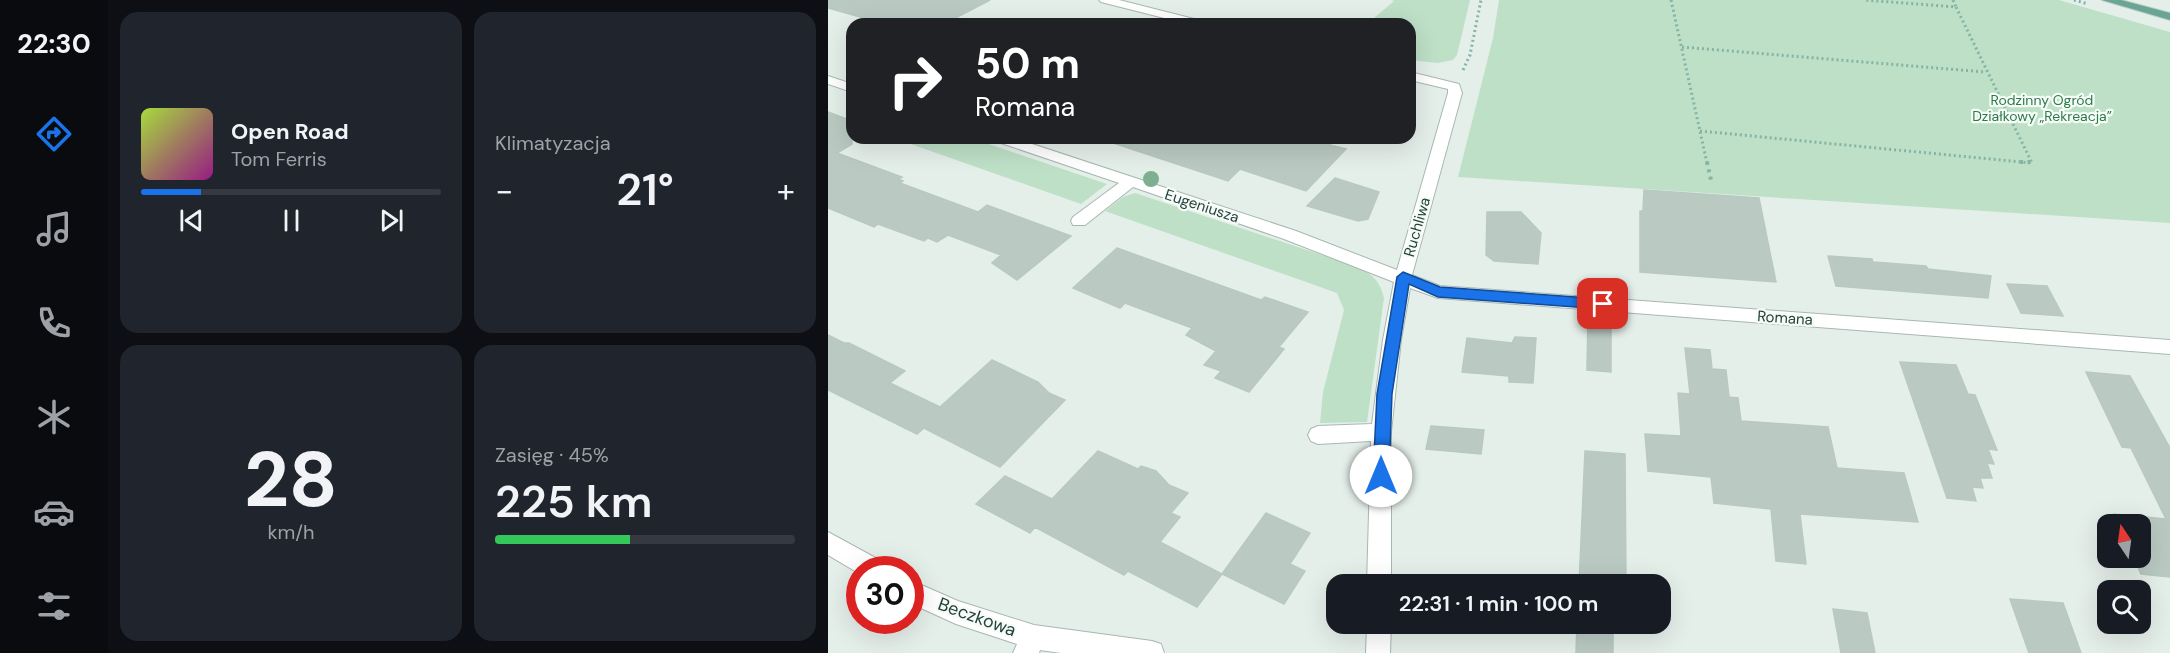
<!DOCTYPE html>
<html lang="pl">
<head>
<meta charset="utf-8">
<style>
	:root { --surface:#171b24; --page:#20242c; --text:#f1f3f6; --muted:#9ea1a6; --line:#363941; --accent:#1a73e8 }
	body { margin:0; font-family:"DM Sans",sans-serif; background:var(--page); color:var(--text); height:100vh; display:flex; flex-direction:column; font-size:22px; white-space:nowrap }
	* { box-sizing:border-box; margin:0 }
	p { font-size:20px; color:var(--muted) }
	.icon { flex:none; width:33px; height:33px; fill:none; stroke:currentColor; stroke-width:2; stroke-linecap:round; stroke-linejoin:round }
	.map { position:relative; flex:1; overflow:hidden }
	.side { display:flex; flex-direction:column; gap:12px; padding:12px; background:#0d0f14; width:720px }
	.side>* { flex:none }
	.top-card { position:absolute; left:18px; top:18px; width:570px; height:126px; border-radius:18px; box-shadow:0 6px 24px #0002; background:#202124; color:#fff; overflow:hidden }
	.needle { width:39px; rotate:347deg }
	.buttons { position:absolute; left:1269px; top:514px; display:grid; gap:12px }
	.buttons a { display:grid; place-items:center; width:54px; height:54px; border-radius:12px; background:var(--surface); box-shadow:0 6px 24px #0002; font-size:30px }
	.speed { position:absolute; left:18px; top:556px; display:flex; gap:12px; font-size:30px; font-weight:700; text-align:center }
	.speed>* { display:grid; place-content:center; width:78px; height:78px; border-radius:50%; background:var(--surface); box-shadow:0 6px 24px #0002; line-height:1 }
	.speed .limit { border:9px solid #d22; background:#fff; color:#111 }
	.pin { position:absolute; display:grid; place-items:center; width:51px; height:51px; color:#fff; margin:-26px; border-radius:12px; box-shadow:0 3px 9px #0006 }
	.me { position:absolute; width:66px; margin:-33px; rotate:0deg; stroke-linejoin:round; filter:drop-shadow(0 0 4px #0008) }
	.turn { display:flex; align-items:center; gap:21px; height:126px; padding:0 30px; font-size:27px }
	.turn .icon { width:78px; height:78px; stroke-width:2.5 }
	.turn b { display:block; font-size:42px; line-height:51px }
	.big { font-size:45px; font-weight:600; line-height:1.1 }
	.side .widget { flex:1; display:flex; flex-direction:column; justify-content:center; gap:9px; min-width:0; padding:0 21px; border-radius:18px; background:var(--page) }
	.side .dial { align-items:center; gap:0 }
	.dial b { font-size:78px; line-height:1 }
	.song { display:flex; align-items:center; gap:18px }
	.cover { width:72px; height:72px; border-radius:9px; background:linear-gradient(135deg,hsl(80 70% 55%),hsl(310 70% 35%)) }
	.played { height:6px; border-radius:3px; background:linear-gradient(90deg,var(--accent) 20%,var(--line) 20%) }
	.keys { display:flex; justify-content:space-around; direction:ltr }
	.heat { display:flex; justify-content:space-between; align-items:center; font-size:33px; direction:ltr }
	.charge { height:9px; border-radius:4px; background:linear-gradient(90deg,#34c759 45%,var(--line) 0) }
	.side .tiles { flex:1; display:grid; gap:12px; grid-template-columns:repeat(2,1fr) }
	.trip { position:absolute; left:498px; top:574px; width:345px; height:60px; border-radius:18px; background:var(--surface); box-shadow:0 6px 24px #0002; font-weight:600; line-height:60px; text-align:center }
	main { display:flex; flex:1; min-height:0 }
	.menu { display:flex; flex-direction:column; width:108px; justify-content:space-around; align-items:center; background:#090b0e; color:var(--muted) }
	.menu .icon { width:42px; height:42px }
	.menu .current { color:var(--accent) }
	.menu b { font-size:27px; color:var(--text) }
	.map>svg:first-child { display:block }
	.green { fill:#bee0c7 }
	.building { fill:#bacac3; stroke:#b7c9c1; stroke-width:1.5 }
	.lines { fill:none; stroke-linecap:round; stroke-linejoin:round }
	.minor-casing { stroke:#a7b8b1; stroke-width:2 }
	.major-casing { stroke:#c1cac8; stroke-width:2 }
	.path-far1 { stroke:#85b3a4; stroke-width:3; stroke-dasharray:2 3; stroke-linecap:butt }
	.path { stroke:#85b3a4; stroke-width:4; stroke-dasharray:3 4.5; stroke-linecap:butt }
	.minor { fill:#fff; fill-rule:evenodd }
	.major { fill:#69a595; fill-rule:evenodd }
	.tree { fill:#7faf91 }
	.route { fill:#1a73e8; stroke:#114b97; stroke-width:1.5 }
	.labels { text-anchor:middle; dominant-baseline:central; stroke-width:4.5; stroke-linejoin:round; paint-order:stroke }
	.far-park-label { font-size:14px; fill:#2c7a49; stroke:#f6fbf8 }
	.street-label { font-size:15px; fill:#234239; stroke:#f6fbf8 }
	.near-street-label { font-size:18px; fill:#234239; stroke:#f6fbf8 }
</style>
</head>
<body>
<main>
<nav class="menu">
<b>22:30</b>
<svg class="icon current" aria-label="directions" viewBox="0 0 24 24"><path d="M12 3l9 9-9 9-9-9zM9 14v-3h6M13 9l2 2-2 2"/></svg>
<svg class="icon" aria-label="music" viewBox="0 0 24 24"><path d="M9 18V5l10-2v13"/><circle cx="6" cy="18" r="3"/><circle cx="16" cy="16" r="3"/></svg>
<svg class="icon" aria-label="phone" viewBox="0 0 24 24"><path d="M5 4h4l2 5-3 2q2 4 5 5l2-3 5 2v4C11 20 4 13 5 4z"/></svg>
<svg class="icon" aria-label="climate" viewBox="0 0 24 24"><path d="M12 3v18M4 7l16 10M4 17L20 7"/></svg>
<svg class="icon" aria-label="car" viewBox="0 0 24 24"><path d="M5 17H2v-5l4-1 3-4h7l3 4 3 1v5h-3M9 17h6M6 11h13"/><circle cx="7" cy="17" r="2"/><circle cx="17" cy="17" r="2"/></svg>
<svg class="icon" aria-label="filters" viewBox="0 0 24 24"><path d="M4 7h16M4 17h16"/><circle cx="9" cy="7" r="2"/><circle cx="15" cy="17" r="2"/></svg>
</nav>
<section class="side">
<div class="tiles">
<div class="widget">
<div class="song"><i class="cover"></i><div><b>Open Road</b><p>Tom Ferris</p></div></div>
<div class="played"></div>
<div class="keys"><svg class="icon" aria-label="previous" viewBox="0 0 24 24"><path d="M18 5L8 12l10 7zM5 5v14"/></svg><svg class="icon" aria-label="pause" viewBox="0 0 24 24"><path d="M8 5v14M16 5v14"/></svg><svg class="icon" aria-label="next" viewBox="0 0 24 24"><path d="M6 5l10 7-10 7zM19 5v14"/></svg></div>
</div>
<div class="widget"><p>Klimatyzacja</p>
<div class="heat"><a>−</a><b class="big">21°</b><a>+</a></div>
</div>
<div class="widget dial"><b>28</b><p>km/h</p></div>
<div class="widget"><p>Zasięg · 45%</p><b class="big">225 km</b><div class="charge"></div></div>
</div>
</section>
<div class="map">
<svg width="1342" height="653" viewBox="0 0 1342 653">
	<rect width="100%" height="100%" fill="#e5efea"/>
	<!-- green -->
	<path class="green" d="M563 0H642L629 55 625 60 610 63 582 60V24H539L566 1Z
		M671 0H1231L1342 32V223L630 177 665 38Z
		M79 138H143L279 184 253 204 74 141Z
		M307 193 527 266C543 273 552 280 556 298L539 422 492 423 495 392 516 310 509 293 277 211 295 197Z"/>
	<!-- building -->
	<path class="building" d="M0 0H162L116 24H57L0 8Z
		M0 112 24 121V144L9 153 74 177 70 179 75 181 72 183 150 212 159 205 243 236 189 280 164 263 173 255 120 235 109 242 100 238 96 241 50 224 46 227 0 208Z
		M285 138H509L502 145 518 149 478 191 412 169 400 181 285 143Z
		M507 178 551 192 540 219 530 221 479 206Z
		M816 190 931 198 948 282 812 272V211H815Z
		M659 212H693L713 233 710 264 666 261 658 255Z
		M289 248 433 300 437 297 480 312 451 347 456 349 421 392 387 378 393 371 376 365 388 351 358 335 364 328 297 303 292 308 245 288Z
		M1000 256 1044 259 1045 262 1098 266 1100 269 1163 276 1160 298 1008 286Z
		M1179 284 1219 286 1235 316 1193 313Z
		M760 312 783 313V372L759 370Z
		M0 335 16 343H21L77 371 62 383 112 407 164 360 210 382 221 393 237 400 172 467 96 428 89 434 0 390Z
		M687 337 708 338 705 383 681 382V376L634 372 639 338 684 343Z
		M857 348 882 350 884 369 898 370 901 397 910 398 913 421 1000 427 1009 468 1076 473 1090 522 972 514 978 564 948 561 943 509 886 503 883 477 820 471 817 434 853 436 850 393 862 394Z
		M1072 362 1128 365 1140 394 1147 395 1169 450 1160 449 1166 464 1159 463 1164 478H1152L1155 488 1144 487 1148 501 1119 498Z
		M1258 372 1302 376 1342 448V577L1313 574 1306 558H1312V525H1291L1286 514 1338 519 1303 448 1294 447Z
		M603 426 656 430 653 454 598 449Z
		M270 451 310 469 313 466 328 471 341 485 360 493 343 513 352 517 332 542 394 574 369 607 300 571 296 575 207 527 202 533 148 504 177 476 224 499Z
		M757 451 797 454 798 585H751Z
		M438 513 482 533 462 564 477 571 456 604 394 574Z
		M1182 599 1235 603 1253 653H1201Z
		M1005 609 1039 613 1047 653H1013Z
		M749 624H785V653H748Z"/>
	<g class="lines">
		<!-- minor casing -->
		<g class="minor-casing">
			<path id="minor" d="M271 0H291L378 22 380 24H360L273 2Z
				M582 72 631 84 634 93 584 275 612 286 1342 340V354L610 298 582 288 573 340 563 432V585H539L543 441 490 444 483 441 480 435 483 429 490 426 544 424 555 340 566 282 456 239 305 187 257 225H245L243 221 245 217 291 183 167 141 165 138H186L468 231 569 270 620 93V89L582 80Z
				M0 76 24 84V92L0 84Z
				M0 532 55 562 59 570H32V574L0 555Z
				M82 580 130 601 206 625 324 641 333 644 336 653H233L212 650 211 653H185L189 644 128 624 82 603Z
				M539 624H563L562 653H538Z"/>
		</g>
		<!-- major casing -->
		<g class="major-casing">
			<path id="major" d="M1274 0H1293L1342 13V20Z"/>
		</g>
		<!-- path-far1 -->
		<path class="path-far1" d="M843 0 879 163
			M1125 0 1128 7
			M1246 0 1260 4
			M854 47 1157 72
			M635 70 642 55 653 0
			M872 131 1204 163 1128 7 1036 0"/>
		<!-- path -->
		<path class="path" d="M879 162 883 180
			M1192 162H1203"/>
		<!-- minor -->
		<use href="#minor" class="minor"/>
		<!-- major -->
		<use href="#major" class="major"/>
	</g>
	<!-- trees -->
	<circle class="tree" cx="323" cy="179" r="8"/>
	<!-- route -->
	<path class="route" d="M575 272 612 287 775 299 782 304 775 309 610 297 581 284 564 394 561 476 558 481 553 483 547 481 545 476 549 394 569 277Z"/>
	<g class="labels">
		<!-- far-park labels -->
		<g class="far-park-label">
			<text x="1214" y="100">Rodzinny Ogród<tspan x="1214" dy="16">Działkowy „Rekreacja”</tspan></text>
		</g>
		<!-- street labels -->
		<g class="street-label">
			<text transform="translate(374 206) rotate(18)">Eugeniusza</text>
			<text transform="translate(589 227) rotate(-74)">Ruchliwa</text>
			<text transform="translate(957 318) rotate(4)">Romana</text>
		</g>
		<!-- near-street labels -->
		<g class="near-street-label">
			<text transform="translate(149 617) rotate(20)">Beczkowa</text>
		</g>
	</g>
</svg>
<div class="buttons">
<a><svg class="needle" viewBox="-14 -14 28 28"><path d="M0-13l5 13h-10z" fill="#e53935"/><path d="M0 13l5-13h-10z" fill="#9ea1a6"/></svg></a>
<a><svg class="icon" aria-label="search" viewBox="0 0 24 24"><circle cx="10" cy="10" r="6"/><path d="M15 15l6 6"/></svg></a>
</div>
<div class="speed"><div class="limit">30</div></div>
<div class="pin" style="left:775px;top:304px;background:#d93025"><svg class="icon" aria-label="arrive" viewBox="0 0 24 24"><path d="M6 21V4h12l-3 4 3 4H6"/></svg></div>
<svg class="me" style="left:553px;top:476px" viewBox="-20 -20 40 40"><circle r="19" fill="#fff"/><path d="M0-13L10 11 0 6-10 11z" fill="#1a73e8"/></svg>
<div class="trip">22:31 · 1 min · 100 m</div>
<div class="top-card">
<div class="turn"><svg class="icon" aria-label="right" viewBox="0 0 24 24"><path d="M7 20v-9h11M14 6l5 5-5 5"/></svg><div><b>50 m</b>Romana</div></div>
</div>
</div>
</main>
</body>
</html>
